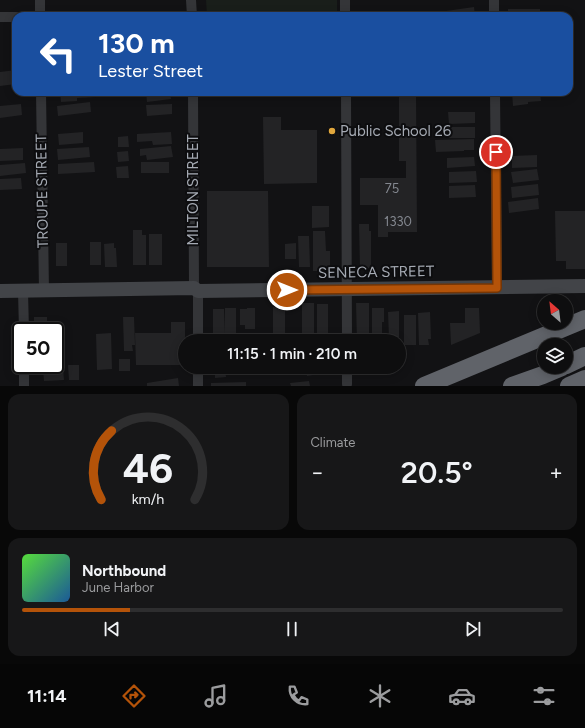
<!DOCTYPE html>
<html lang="en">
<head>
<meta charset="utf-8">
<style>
	:root { --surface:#0e0e0f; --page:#171718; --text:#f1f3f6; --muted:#9b9c9e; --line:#2e2e2f; --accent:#b45309 }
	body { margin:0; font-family:Figtree,sans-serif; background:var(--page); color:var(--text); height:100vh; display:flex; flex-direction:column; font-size:15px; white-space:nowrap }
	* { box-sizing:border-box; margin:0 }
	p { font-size:13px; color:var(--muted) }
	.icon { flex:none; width:22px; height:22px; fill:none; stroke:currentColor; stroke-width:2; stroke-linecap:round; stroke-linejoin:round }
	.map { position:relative; height:386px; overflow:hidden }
	.drawer { display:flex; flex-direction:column; gap:8px; padding:8px; background:#080808; flex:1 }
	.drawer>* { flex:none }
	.top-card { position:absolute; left:12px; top:12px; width:561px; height:84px; border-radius:12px; box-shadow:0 2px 10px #0003,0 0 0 1px var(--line); background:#1a4fa0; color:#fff; overflow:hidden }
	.needle { width:26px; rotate:332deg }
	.controls { position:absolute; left:537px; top:294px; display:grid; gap:8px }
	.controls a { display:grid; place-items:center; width:36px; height:36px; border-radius:50%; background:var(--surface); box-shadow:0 2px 10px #0003,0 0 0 1px var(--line); font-size:20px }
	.speed { position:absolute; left:12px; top:322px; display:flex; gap:8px; font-size:20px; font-weight:700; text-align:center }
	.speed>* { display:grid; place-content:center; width:52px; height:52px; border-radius:50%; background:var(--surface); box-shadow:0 2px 10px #0003,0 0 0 1px var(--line); line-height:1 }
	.speed .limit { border:2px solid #111; border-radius:6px; background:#fff; color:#111 }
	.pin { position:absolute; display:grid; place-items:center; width:34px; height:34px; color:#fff; margin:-17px; border:2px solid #fff; border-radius:50%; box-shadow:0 1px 4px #0007 }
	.me { position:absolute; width:44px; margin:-22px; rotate:90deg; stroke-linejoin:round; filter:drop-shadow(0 0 3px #0008) }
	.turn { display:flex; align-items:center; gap:14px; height:84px; padding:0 20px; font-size:18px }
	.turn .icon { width:52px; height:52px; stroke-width:2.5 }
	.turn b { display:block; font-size:28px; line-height:34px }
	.big { font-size:30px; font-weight:600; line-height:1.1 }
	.drawer .tile { flex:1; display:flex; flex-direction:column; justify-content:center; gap:6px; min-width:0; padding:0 14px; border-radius:12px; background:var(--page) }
	.drawer .dial { align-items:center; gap:0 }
	.dial svg { height:104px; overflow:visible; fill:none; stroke:var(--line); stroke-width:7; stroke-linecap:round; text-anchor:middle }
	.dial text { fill:var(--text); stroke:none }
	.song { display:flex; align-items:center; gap:12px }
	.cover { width:48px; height:48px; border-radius:6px; background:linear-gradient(135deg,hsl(110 70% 55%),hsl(210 70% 35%)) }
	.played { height:4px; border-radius:2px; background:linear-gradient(90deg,var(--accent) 20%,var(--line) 20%) }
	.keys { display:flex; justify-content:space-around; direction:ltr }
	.heat { display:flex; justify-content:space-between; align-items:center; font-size:22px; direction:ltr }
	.drawer .tiles { flex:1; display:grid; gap:8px; grid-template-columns:1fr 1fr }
	.tile:last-child { grid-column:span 2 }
	.trip { position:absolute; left:178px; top:334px; width:228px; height:40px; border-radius:20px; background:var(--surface); box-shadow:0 2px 10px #0003,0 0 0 1px var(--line); font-weight:600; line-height:40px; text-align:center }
	.dock { display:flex; height:64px; justify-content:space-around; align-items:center; background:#060606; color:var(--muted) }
	.dock .icon { width:28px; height:28px }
	.dock .active { color:var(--accent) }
	.dock b { font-size:18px; color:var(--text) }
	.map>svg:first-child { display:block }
	.green { fill:#191e1a }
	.building { fill:#232325 }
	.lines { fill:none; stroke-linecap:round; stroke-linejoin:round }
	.minor { stroke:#343538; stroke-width:10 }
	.secondary { stroke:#424448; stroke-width:14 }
	.motorway { stroke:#606369; stroke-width:18 }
	.route-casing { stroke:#753606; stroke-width:10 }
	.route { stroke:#b45309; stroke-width:7 }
	.poi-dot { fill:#e1a73d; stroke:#0d0d0f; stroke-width:1.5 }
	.labels { text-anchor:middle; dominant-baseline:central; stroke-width:4; stroke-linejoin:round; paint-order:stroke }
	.number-label { font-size:13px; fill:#848890 }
	.poi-label { font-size:15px; fill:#a5aab3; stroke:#0d0d0f; text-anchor:start }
	.street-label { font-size:15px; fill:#a5aab3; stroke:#0d0d0f }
</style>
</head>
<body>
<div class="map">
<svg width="585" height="386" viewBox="0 0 585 386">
	<rect width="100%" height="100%" fill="#121214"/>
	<!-- green -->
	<path class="green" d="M206 0H337V16H207Z"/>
	<!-- building -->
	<path class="building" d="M474 7 475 16H440L439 12Z
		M508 9H540V16H508Z
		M16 70V84L0 86V72Z
		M60 92H96V97L77 98V101L61 102Z
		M146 92H170L171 99 147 102Z
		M399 92H416L417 232H388V237H378V205H360V178H406V161H399Z
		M442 92H475V94H442Z
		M512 92H543V94H540L541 101 528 102V104L513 106Z
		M90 102 91 112 58 116 57 106Z
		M21 104 22 115 0 118V106Z
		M172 104V114L147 116 146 105Z
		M448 112H475V123L449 124Z
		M263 117H281V130H317V183L264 184Z
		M449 127H475V138H449Z
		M83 132V143L59 145 58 134Z
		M171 132 172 144 153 145 152 141 137 142V134Z
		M128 136 129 147H118V137Z
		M474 139V150H464V151L436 152 435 140Z
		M171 146 173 157 147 160 146 155 140 156V149Z
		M89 147 90 157 58 160 57 149Z
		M23 148V160L0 161V149Z
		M128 151 129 161 118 162 117 152Z
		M537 155V167L512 168V156Z
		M474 157 475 166 447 168V158Z
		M94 162 95 172 58 174V164Z
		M141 162H169V173H141Z
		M25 163 26 173 0 176V165Z
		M128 166 129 178H117L116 167Z
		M537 169 539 180 513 183 511 172Z
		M476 171 477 182 449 183V172Z
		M21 178 22 189 0 190V179Z
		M538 184 539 195 512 198 511 187Z
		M475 185 476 197 449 198V186Z
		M207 191H268L269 267H207Z
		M538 198 539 209 509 213 508 202Z
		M312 206H329V227L312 228Z
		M555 211H585V269H566V261H556Z
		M359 224H369V231H371V268L360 269Z
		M133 230H142V235H146V265H133Z
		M313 231H325L326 251H330V271H313Z
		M149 234H162V265H149Z
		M298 236H309L310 267H299Z
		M90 242H101V265H90Z
		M56 243H67V266H56Z
		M114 243V248H116L117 267H105L104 244Z
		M296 243V259H285V244Z
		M302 303H314V341H302Z
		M356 303H369V341H357Z
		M317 304H328V336L317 337Z
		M273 307 285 308V339H273Z
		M225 308H236V341H225V339L213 340V309H224L225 334Z
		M247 308H255V329H245V325H240V309H247Z
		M372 308H384V322H382V335H372Z
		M465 308H479L480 333 451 345 450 323H465Z
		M399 311V338H389L388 312Z
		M430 312 431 339H428L429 345H419L418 313Z
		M404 315H416V345H404Z
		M34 317H47V331H34Z
		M123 317H134L135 345H132L133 351H124Z
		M171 322H185V365H136L135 333H171Z
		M111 333 112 369 97 370 96 334Z
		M64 350V362L55 363V351Z
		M119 359H130V371H119Z
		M68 365H79V380H69Z
		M215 367H225L226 377 215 378Z
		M300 367H324L325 373 307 376 306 370 301 371Z
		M63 368 64 380 44 381 43 369Z
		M178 378 179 386H147V383Z
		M309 381 310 386H291L290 383Z
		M246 382V386H211V383Z"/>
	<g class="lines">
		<!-- minor -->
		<path class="minor" d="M40 0V16
			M191 0 192 16
			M345 0V16
			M494 0V16
			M131 16H191
			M0 17H16
			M41 92 44 291
			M193 92 194 288
			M346 92 347 341
			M495 92 497 288
			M23 291 24 331
			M198 291V341
			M24 365V386
			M198 367V386
			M347 367V384"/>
		<!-- secondary -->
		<path class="secondary" d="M0 291 194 288 198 291 585 286"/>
		<!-- motorway -->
		<path class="motorway" d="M566 365 585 356
			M424 386 585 319
			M512 386 543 375 562 367
			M569 386 585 379"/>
	</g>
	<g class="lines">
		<!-- route casing -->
		<g class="route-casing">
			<path id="route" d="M287 290 497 288 496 152"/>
		</g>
		<!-- route -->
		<use href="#route" class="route"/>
	</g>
	<!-- markers -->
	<circle class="poi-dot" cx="332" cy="131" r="4"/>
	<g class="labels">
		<!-- number labels -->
		<g class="number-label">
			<text x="392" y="188">75</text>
			<text x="398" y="221">1330</text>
		</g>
		<!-- poi labels -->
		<g class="poi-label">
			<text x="340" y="131">Public School 26</text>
		</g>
		<!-- street labels -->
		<g class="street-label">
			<text transform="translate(193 190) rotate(-90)">MILTON STREET</text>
			<text transform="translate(42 191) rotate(-91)">TROUPE STREET</text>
			<text transform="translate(376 272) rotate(-1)">SENECA STREET</text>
		</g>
	</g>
</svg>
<div class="controls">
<a><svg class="needle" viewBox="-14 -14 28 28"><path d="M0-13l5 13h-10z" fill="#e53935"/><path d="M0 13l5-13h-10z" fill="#9b9c9e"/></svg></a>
<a><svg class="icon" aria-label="layers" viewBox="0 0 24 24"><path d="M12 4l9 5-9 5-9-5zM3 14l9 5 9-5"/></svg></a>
</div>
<div class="speed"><div class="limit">50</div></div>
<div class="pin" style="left:496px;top:152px;background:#d93025"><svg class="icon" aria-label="arrive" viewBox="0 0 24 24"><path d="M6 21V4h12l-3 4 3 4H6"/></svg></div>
<svg class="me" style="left:287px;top:290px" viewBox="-20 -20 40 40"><circle r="17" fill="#b45309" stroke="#fff" stroke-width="3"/><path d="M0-11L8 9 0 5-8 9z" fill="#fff"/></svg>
<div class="trip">11:15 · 1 min · 210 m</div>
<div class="top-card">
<div class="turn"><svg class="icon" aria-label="left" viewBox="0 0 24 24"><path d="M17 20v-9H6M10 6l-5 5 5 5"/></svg><div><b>130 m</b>Lester Street</div></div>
</div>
</div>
<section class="drawer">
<div class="tiles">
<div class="tile dial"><svg viewBox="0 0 100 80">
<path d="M14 69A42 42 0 1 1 86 69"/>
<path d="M14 69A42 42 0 0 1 22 16" stroke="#b45309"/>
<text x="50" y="56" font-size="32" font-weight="700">46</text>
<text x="50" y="72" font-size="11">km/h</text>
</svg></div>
<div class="tile"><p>Climate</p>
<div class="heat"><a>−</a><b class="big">20.5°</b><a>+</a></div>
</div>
<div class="tile">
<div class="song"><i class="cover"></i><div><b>Northbound</b><p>June Harbor</p></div></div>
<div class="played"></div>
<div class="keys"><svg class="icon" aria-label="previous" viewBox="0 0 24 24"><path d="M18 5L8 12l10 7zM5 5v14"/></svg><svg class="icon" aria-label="pause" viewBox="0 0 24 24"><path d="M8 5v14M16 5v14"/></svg><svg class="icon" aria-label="next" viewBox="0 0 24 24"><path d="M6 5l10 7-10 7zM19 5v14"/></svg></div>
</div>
</div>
</section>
<nav class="dock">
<b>11:14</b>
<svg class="icon active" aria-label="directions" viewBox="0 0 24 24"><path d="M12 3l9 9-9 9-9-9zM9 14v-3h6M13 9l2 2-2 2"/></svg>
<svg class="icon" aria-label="music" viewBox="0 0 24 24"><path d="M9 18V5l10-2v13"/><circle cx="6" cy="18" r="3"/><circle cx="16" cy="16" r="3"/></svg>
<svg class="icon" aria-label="phone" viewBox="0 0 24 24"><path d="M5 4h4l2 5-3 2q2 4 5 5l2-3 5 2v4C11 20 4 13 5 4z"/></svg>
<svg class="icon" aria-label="climate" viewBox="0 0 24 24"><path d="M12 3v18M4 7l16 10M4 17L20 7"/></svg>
<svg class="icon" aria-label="car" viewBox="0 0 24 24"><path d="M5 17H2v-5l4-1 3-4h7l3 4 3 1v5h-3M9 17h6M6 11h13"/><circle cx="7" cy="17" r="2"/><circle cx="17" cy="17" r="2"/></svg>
<svg class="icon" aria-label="filters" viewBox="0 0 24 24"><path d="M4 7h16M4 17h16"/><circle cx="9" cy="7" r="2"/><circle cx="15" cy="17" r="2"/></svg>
</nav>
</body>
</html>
